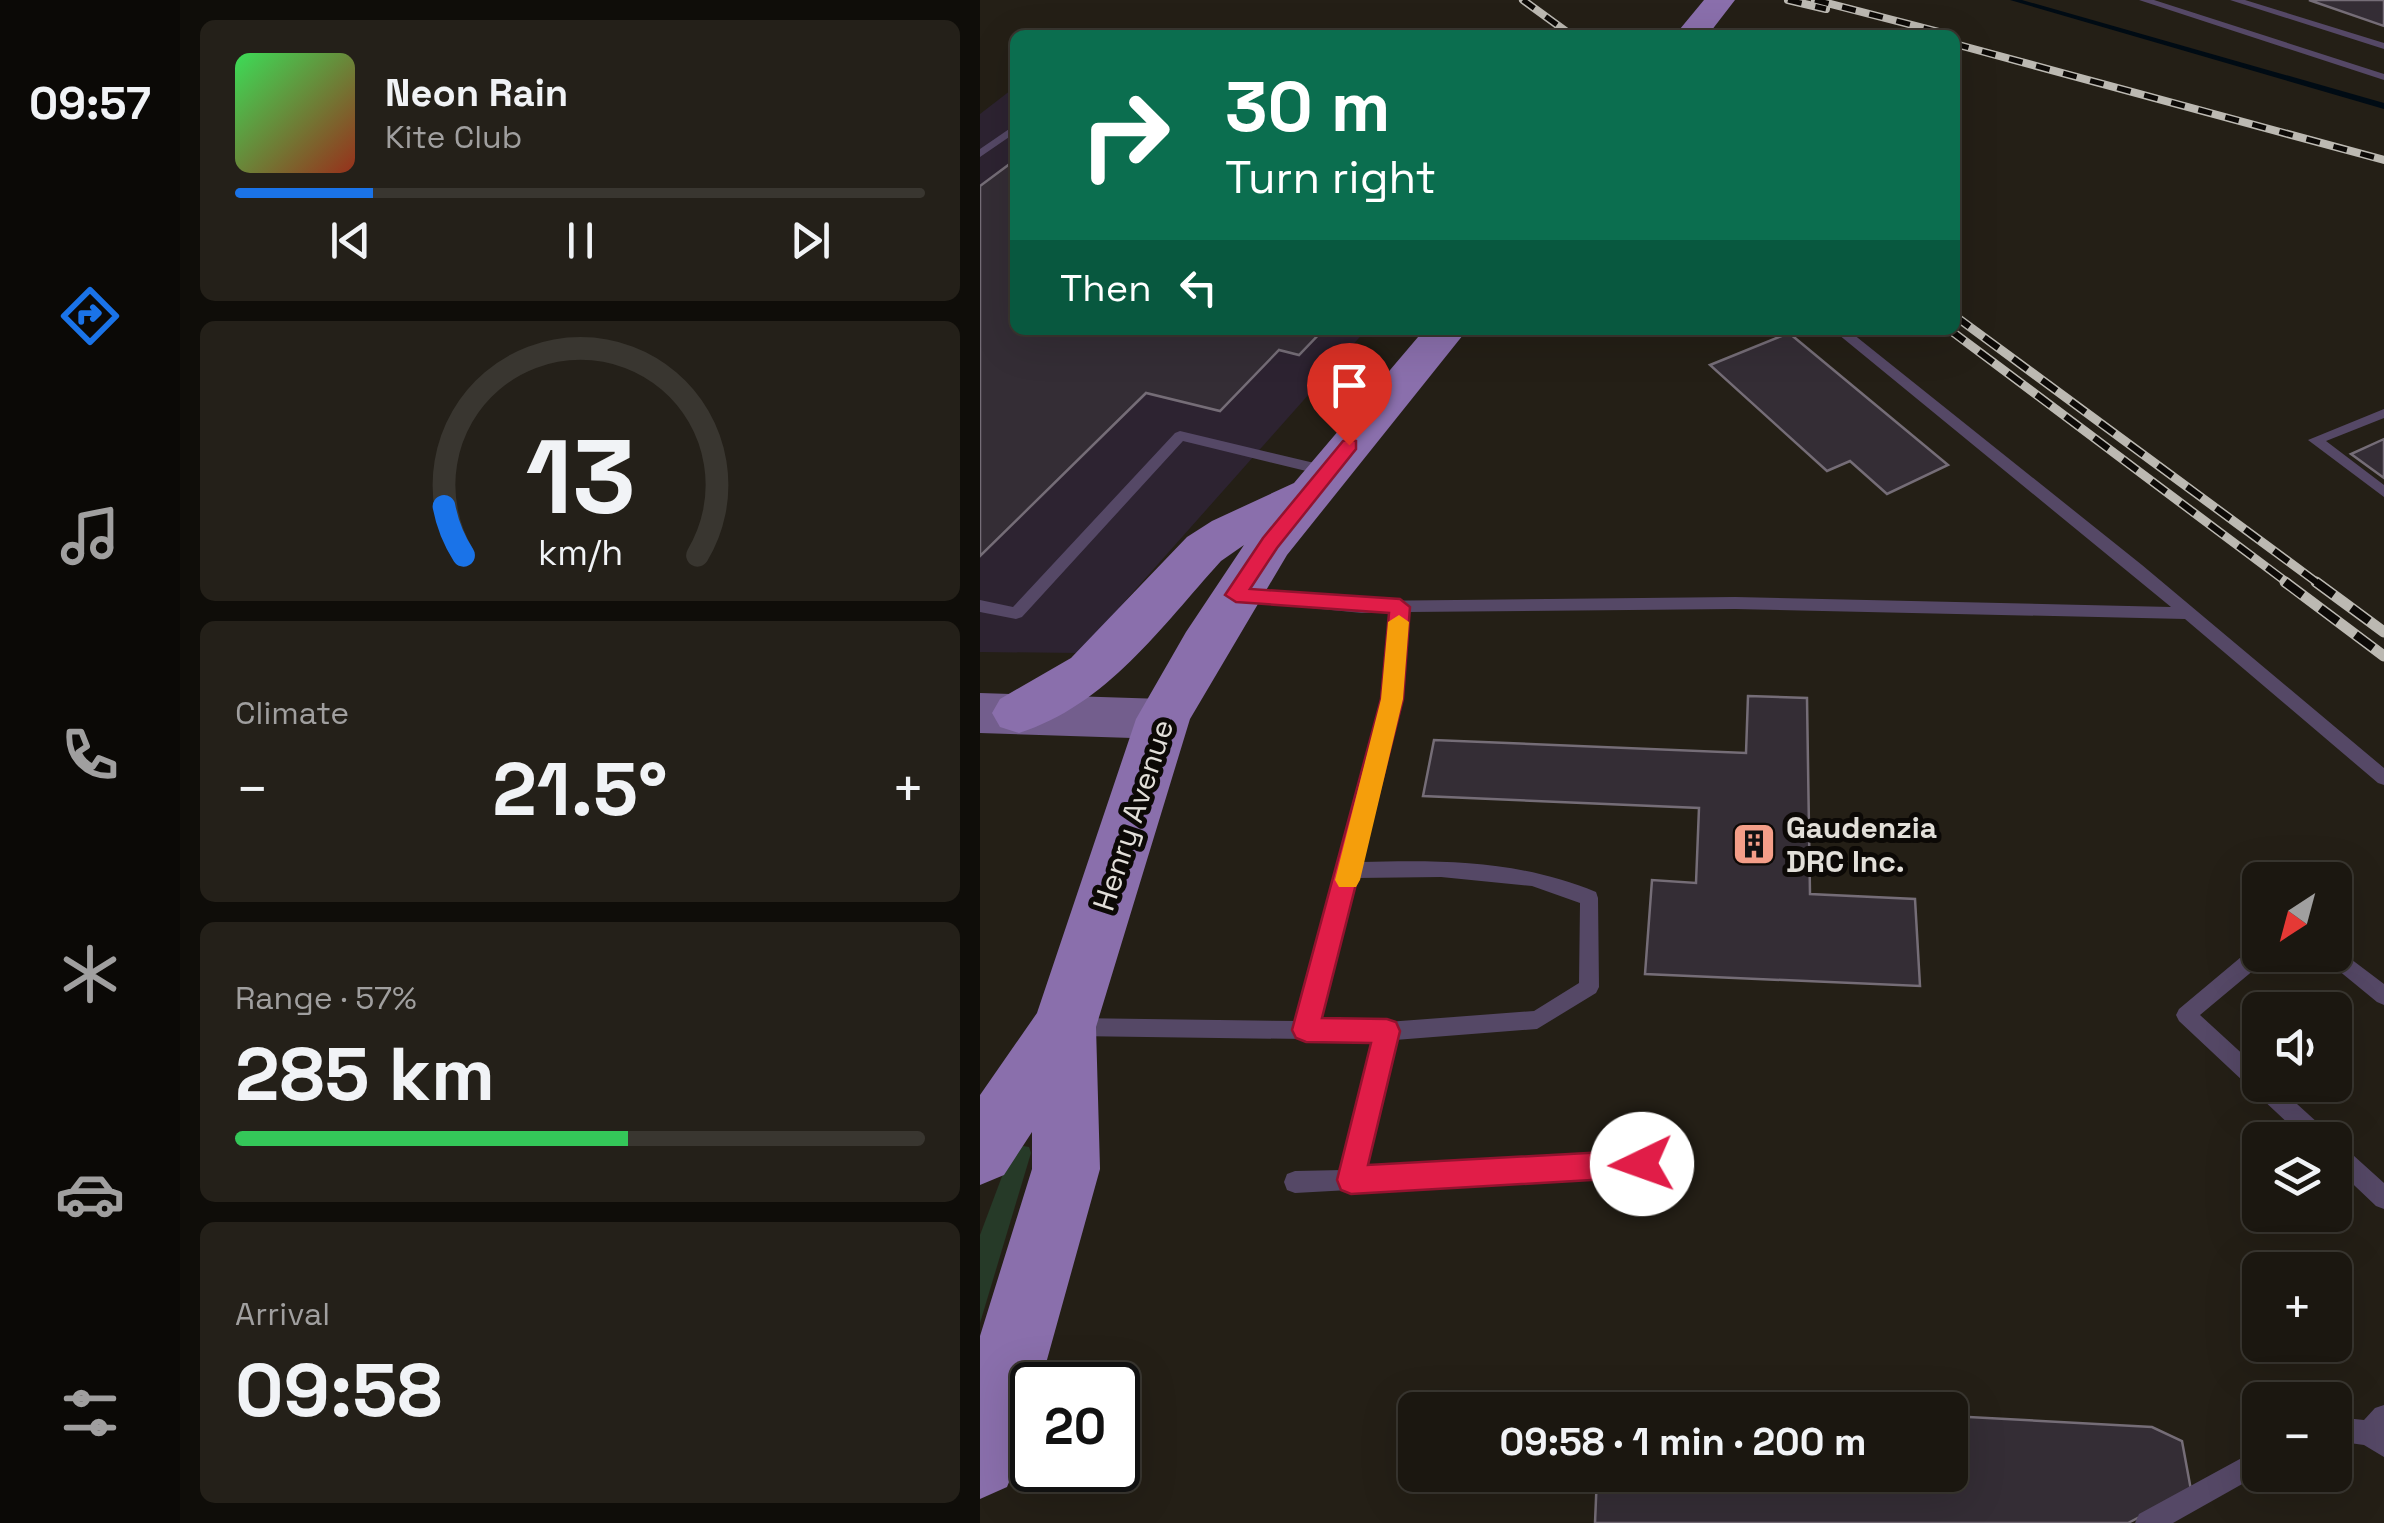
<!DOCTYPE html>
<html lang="en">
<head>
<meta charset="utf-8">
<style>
	:root { --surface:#1b1710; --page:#242019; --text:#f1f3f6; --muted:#a09f9f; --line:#393630; --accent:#1a73e8 }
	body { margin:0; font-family:"Space Grotesk",sans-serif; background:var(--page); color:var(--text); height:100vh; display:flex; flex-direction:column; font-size:38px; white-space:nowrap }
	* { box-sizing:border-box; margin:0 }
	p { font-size:32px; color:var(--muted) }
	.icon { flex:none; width:55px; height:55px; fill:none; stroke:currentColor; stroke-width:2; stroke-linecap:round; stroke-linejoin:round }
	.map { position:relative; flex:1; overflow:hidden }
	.side { display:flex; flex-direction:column; gap:20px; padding:20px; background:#0f0d09; width:800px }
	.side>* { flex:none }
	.guide { position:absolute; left:30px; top:30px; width:950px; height:305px; border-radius:15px; box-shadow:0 10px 40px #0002,0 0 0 2px var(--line); background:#0b6e4f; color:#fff; overflow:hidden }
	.needle { width:65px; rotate:216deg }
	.fabs { position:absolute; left:1262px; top:862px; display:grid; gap:20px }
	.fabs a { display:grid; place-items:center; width:110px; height:110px; border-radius:15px; background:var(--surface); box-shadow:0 10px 40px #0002,0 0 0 2px var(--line); font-size:50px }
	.speed { position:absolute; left:30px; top:1362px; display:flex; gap:20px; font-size:50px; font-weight:700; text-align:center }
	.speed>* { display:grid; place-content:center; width:130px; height:130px; border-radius:50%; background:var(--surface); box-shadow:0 10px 40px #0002,0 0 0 2px var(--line); line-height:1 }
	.speed .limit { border:5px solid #111; border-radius:15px; background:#fff; color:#111 }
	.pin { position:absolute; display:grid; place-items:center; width:85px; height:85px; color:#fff; margin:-102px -42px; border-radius:50% 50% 50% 0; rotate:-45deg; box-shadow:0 0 10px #0007 }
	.pin .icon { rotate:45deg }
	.me { position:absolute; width:110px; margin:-55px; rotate:267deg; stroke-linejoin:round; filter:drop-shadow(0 0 8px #0008) }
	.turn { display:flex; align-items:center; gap:35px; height:210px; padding:0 50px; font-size:45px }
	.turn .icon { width:130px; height:130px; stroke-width:2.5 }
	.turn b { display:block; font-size:70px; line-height:85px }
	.then { display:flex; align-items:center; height:95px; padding:0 50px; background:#0003; gap:20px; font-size:38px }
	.big { font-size:75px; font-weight:700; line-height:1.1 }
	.side .widget { flex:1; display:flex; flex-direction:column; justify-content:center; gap:15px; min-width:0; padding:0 35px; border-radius:15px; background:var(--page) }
	.side .dial { align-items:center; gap:0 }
	.dial svg { height:260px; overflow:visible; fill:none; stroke:var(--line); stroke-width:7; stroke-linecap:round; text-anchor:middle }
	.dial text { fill:var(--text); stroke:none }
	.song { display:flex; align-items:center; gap:30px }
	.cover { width:120px; height:120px; border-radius:15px; background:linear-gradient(135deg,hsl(130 70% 55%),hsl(10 70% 35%)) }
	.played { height:10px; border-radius:5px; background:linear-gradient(90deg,var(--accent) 20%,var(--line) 20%) }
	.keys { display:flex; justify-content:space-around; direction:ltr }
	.heat { display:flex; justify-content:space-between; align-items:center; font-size:55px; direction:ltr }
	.charge { height:15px; border-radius:8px; background:linear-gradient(90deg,#34c759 57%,var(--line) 0) }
	.trip { position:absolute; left:418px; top:1392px; width:570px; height:100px; border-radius:15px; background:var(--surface); box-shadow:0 10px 40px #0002,0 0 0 2px var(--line); font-weight:700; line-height:100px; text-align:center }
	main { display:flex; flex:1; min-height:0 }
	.dock { display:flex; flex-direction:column; width:180px; justify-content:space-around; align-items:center; background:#0b0906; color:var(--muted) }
	.dock .icon { width:70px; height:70px }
	.dock .selected { color:var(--accent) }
	.dock b { font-size:45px; color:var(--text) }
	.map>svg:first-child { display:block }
	.education { fill:#2d2331 }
	.green { fill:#263a28 }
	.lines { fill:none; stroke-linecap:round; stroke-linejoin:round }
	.stream { fill:#000b14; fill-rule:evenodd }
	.building { fill:#342d35; stroke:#756d77; stroke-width:2.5 }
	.lane { fill:#554866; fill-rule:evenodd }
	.secondary { fill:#735e8d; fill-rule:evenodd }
	.primary { fill:#8a6fac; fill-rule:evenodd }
	.rail-far2-casing { stroke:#bcb9b2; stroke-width:8 }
	.rail-far1-casing { stroke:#bcb9b2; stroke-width:9 }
	.rail-casing { stroke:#bcb9b2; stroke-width:11 }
	.rail-far2 { stroke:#0c0906; stroke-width:5; stroke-dasharray:14; stroke-linecap:butt }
	.rail-far1 { stroke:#0c0906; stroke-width:6; stroke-dasharray:18; stroke-linecap:butt }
	.rail { stroke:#0c0906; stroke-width:8; stroke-dasharray:22; stroke-linecap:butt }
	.route { fill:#e11d48; stroke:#92132f; stroke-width:2.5 }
	.slow { fill:#f59e0b }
	.labels { text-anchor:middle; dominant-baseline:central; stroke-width:10; stroke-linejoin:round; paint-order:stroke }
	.street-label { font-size:30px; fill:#e2dfd9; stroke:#0c0906 }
	.poi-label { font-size:30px; font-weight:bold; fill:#e2dfd9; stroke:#0c0906; text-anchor:start }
</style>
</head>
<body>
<main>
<nav class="dock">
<b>09:57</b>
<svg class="icon selected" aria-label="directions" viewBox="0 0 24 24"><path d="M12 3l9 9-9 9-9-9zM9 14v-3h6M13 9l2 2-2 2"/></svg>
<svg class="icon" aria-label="music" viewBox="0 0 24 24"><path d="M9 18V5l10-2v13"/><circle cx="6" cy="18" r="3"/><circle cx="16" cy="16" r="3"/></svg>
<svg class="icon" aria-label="phone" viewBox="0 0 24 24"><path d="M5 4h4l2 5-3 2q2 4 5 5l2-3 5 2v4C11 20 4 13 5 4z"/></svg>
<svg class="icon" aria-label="climate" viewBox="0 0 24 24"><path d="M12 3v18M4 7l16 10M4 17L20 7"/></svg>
<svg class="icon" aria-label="car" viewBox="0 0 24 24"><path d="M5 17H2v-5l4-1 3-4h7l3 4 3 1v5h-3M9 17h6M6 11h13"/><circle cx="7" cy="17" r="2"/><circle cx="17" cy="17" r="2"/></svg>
<svg class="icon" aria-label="filters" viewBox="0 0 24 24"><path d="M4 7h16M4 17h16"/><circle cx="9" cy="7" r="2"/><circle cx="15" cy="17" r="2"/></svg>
</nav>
<section class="side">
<div class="widget">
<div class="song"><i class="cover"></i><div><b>Neon Rain</b><p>Kite Club</p></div></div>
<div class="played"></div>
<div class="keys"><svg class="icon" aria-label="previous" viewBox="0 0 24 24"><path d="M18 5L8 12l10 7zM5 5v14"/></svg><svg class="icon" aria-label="pause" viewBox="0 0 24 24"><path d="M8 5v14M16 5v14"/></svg><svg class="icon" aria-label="next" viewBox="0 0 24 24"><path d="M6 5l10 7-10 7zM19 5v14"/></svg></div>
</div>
<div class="widget dial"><svg viewBox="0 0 100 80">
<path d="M14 69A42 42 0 1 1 86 69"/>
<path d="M14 69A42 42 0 0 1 8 54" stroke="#1a73e8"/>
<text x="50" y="56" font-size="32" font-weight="700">13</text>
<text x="50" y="72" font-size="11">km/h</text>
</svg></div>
<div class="widget"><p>Climate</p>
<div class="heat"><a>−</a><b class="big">21.5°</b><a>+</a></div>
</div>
<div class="widget"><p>Range · 57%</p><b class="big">285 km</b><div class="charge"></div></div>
<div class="widget"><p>Arrival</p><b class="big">09:58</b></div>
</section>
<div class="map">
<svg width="1404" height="1523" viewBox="0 0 1404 1523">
	<rect width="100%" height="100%" fill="#241f16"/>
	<!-- education -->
	<path class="education" d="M35 87V330H386L99 653 0 652V114Z"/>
	<!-- green -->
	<path class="green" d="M43 1146 49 1147 51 1153 0 1323V1235L30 1155Z"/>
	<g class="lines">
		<!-- stream -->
		<path class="stream" d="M1030 0H1042L1404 103V109Z"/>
	</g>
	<!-- building -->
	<path class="building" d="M1329 0H1404V26Z
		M35 160V330H343L319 355 299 350 240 411 166 393 0 556V186Z
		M809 333 968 465 907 494 870 461 847 471 730 365Z
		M1404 439V478L1371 454Z
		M768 696 827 698 830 894 935 899 940 986 665 974 672 880 716 883 719 808 443 796 454 740 766 753Z
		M619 1398 848 1410H619Z
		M970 1416 1172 1427 1202 1441 1211 1490 1148 1523H615L617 1475H970Z"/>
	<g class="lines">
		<!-- lane -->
		<path class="lane" d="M1159 0H1174L1404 74V80Z
			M1250 0H1265L1404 43V49Z
			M35 125V133L0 157V149Z
			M853 330H868L1162 565 1404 768V785L1398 783 1205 619 755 609 428 612 420 699 381 862C465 860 537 860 616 892L618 898 619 987 616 993 557 1029 415 1040 385 1169 662 1152 670 1156 673 1163 670 1170 662 1174 315 1193 307 1190 304 1182 307 1174 315 1171 363 1170 395 1040 94 1036 87 1034 84 1027 87 1020 94 1018 318 1021 361 870 404 699 412 612 382 613 260 601 254 599 252 595 254 591 382 601 755 597 1191 607ZM461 877 552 886 600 903 599 983 554 1011 407 1022 339 1021 377 878Z
			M1404 409V418L1346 441 1404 485V497L1328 440Z
			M200 431 347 466 354 471 347 476 203 441 42 617 36 619 0 612V600L33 607 195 433Z
			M1280 944V955H1289L1287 959 1220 1015 1280 1070V1085H1296L1349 1133 1352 1140H1326L1199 1021 1196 1015 1199 1009 1273 947Z
			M1355 947 1404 984V1005L1397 1002 1347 961 1344 955H1355Z
			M1355 1143 1363 1146 1404 1183V1209L1396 1206 1355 1167Z
			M1404 1405V1457L1384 1445 1355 1441V1417L1384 1420 1395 1408Z
			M1280 1448V1474L1193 1523H1155L1159 1514Z"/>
		<!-- secondary -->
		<path class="secondary" d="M0 693 183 699 201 705 209 719 201 733 183 739 0 733Z"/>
		<!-- primary -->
		<path class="primary" d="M724 0H755L728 35H695Z
			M444 330H487L307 555 210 719 116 1027 120 1169 60 1385H52C52 1421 41 1454 27 1487L0 1499V1336L52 1169V1132L24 1175 0 1185V1095L57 1013 156 719 206 632 264 545 241 561C181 627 127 705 39 733L20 727 12 713 20 699 91 658 207 537 232 521 314 483Z"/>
		<!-- rail-far2 casing -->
		<g class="rail-far2-casing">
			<path id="rail-far2" d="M543 0 591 35
				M808 0 846 9
				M835 0 971 35
				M975 44 1404 160"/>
		</g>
		<!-- rail-far1 casing -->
		<g class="rail-far1-casing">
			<path id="rail-far1" d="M975 316 1339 584
				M970 330 1309 584"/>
		</g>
		<!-- rail casing -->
		<g class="rail-casing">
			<path id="rail" d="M1305 582 1404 656
				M1336 582 1404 632"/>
		</g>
		<!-- rail-far2 -->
		<use href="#rail-far2" class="rail-far2"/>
		<!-- rail-far1 -->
		<use href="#rail-far1" class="rail-far1"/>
		<!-- rail -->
		<use href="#rail" class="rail"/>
	</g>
	<!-- route -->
	<path class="route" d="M369 439 376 441V449L297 548 270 589 420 599 430 607 423 699 342 1018 407 1019 416 1022 420 1031 388 1165 662 1150 672 1154 676 1164 672 1173 662 1177 371 1194 361 1190 357 1180 391 1043 326 1042 316 1038 312 1030 401 699 409 613 256 602 245 595 283 538 363 441Z"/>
	<!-- slow -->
	<path class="slow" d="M419 615 429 622 423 699 380 880 376 887H359L355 880 401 699 408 622Z"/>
	<!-- icons -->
	<defs>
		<g id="building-square" transform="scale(2.25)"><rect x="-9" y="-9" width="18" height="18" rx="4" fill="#f49e88" stroke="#0c0906"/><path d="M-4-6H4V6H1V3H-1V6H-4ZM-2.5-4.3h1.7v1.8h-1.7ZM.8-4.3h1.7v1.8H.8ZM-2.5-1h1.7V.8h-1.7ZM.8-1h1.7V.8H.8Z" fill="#111"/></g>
	</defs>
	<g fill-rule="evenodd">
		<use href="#building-square" x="774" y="844"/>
	</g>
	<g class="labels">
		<!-- street labels -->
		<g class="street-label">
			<text transform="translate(153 815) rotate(-72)">Henry Avenue</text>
		</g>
		<!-- poi labels -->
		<g class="poi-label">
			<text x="806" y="827">Gaudenzia<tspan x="806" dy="34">DRC Inc.</tspan></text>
		</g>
	</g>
</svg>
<div class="fabs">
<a><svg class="needle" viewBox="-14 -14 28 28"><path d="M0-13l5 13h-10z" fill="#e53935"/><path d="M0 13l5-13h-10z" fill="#a09f9f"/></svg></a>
<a><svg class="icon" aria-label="sound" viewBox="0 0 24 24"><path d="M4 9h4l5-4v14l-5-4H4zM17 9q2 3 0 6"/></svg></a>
<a><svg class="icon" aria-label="layers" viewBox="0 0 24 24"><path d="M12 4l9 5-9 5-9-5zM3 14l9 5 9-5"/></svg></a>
<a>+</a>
<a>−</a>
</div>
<div class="speed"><div class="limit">20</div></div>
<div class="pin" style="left:369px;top:445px;background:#d93025"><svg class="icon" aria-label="arrive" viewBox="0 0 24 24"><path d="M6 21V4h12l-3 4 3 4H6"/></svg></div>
<svg class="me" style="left:662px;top:1164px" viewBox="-20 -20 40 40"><circle r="19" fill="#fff"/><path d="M0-13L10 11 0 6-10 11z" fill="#e11d48"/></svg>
<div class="trip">09:58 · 1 min · 200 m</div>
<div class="guide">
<div class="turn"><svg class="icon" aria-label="right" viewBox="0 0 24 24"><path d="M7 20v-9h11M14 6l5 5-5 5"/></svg><div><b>30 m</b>Turn right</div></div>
<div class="then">Then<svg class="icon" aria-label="left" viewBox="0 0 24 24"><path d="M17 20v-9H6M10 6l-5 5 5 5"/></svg></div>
</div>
</div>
</main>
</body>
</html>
